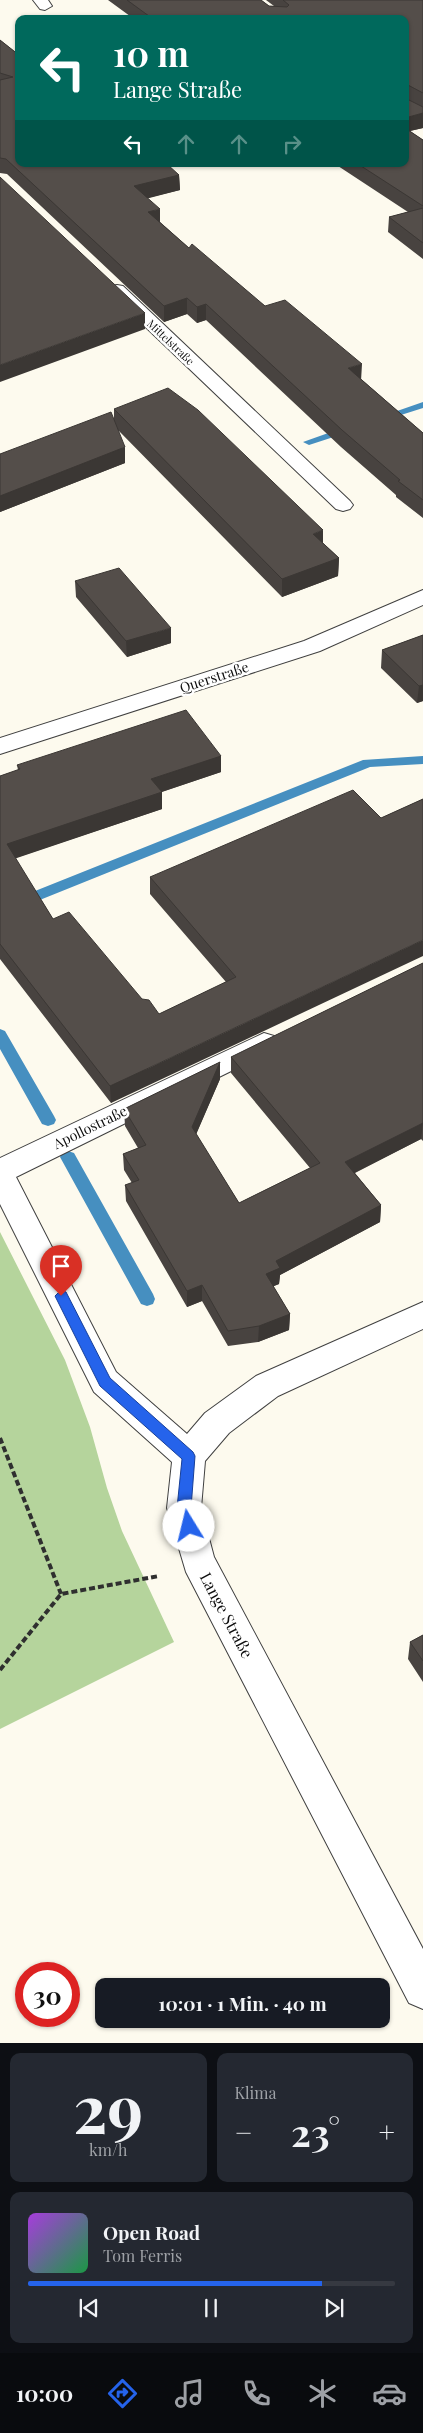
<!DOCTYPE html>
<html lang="de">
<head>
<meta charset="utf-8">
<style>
	:root { --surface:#171b24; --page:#242831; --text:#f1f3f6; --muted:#9ea1a6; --line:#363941; --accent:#2563eb }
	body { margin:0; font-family:"Playfair Display",serif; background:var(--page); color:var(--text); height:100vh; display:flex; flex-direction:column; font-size:19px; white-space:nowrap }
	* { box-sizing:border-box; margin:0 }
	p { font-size:16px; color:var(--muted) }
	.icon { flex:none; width:28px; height:28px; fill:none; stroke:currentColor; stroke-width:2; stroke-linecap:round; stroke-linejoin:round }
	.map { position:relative; height:2043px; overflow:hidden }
	.details { display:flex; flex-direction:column; gap:10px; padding:10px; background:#0d0f14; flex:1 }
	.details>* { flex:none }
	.guide { position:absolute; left:15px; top:15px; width:394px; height:152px; border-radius:10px; box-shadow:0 1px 4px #0004; background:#00695c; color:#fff; overflow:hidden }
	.speed { position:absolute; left:15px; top:1962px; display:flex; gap:10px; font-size:25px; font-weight:700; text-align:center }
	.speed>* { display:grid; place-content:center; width:65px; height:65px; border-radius:50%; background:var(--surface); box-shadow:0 1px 4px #0004; line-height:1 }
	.speed .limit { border:8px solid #d22; background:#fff; color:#111 }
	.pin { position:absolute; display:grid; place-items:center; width:42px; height:42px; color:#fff; margin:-51px -21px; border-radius:50% 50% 50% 0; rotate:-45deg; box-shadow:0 0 5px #0007 }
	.pin .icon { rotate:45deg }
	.me { position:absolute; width:55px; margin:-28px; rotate:351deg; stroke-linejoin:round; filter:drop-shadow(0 0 4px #0008) }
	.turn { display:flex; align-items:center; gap:18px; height:105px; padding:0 15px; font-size:22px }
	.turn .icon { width:65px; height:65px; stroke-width:2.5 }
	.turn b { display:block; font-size:35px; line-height:42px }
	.lanes { display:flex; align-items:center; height:48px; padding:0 15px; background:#0003; justify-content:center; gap:25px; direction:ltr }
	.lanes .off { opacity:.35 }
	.big { font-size:38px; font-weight:700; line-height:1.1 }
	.details .tile { flex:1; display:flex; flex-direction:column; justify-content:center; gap:8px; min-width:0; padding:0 18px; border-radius:10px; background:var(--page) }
	.details .dial { align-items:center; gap:0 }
	.dial b { font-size:65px; line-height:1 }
	.song { display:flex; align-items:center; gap:15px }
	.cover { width:60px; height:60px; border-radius:8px; background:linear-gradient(135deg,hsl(280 70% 55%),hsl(140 70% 35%)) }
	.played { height:5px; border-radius:2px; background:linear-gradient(90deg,var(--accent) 80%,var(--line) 80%) }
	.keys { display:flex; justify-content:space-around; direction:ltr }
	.heat { display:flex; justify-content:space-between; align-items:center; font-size:28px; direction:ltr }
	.details .tiles { flex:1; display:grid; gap:10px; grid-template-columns:1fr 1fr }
	.tile:last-child { grid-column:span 2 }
	.trip { position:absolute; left:95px; top:1978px; width:295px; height:50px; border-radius:10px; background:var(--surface); box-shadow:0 1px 4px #0004; font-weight:700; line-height:50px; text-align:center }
	.dock { display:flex; height:80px; justify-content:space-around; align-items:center; background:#090b0e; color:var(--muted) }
	.dock .icon { width:35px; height:35px }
	.dock .selected { color:var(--accent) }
	.dock b { font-size:22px; color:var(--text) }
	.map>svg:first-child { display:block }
	.forest { fill:#b5d49c }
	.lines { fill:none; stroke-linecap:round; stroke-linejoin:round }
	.stream { fill:#468fc0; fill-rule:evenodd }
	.minor-casing { stroke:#404040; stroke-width:2 }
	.path { stroke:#2f2f2f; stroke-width:4; stroke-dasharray:6 3; stroke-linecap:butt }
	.minor { fill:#fff; fill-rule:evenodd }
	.wall { fill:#484340 }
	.shaded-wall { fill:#3b3734 }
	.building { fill:#544e4a; stroke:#3b3734 }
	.route { fill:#2563eb; stroke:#184099 }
	.labels { text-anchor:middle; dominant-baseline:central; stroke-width:5; stroke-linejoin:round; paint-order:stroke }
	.far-street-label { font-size:11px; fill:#0d0d0d; stroke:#fff }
	.street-label { font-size:14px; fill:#0d0d0d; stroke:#fff }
	.near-street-label { font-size:16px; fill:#0d0d0d; stroke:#fff }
</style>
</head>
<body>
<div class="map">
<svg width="423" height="2043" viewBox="0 0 423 2043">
	<rect width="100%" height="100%" fill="#fdfaee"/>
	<!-- forest -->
	<path class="forest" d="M0 1232 65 1360 90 1427 107 1488 122 1531 174 1642 0 1729Z"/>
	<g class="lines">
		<!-- stream -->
		<path class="stream" d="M423 402V408L382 421 377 418Z
			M348 426 352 427V431L309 445 303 442Z
			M423 756V764L370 767 0 916V905L363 760Z
			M0 1029 5 1031 54 1116 56 1120 54 1124 48 1126 42 1124 0 1049Z
			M68 1151 74 1153 153 1294 155 1299 153 1304 147 1306 141 1304 60 1157 62 1153Z"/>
		<!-- minor casing -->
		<g class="minor-casing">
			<path id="minor" d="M33 0H48L52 6 45 10 40 9Z
				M117 285 123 286 350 501 353 505 350 509 343 511 336 509 111 294 108 290 111 286Z
				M423 590V605L320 651 0 754V738L304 641Z
				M264 1033 274 1036 278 1043 274 1050 16 1177 116 1372 187 1434 205 1413 256 1376 423 1302V1329L278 1396 229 1433 205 1461 201 1508 214 1557 423 1949V2009L409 2003 186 1572 167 1508 172 1462 94 1392 0 1204V1158Z"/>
		</g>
		<!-- path -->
		<path class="path" d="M0 1438 61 1594
			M0 1670 61 1594 159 1576"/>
		<!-- minor -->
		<use href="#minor" class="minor"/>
	</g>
	<!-- wall -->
	<path class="wall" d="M108 0H261L269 6H274L266 0H423V128L410 131 423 140V259L388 232 389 217 408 212 335 164H405V19H134Z
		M0 40 19 55V164L179 175 180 190 147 198 160 222 189 248 361 379 423 433V518L396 497V495L341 447 206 320 197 323 187 314 164 322 7 174 0 173Z
		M114 409 323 543 339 558 338 576 282 597 118 430 125 463 0 512V454L114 420Z
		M75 581 171 643 127 657 76 597Z
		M423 635V701L417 703 381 668 382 650Z
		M221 756V772L162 792V809L15 858 53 919 142 999 159 1014 226 982 150 894V877L381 818 423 799 111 1103 0 959V776L18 770 17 765Z
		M423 963V1141L421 1139 355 1173 381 1205 380 1222 280 1275 279 1284 273 1286 290 1314 289 1330 258 1342 228 1346 202 1301 187 1307 126 1201 125 1185 132 1183 124 1170 123 1154 138 1148 125 1126 124 1109 220 1062V1079L196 1134 239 1203 310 1168 231 1073V1057Z
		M423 1635V1682L408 1659 410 1642Z"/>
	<!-- shaded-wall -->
	<path class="shaded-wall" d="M423 113V128L405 132V118Z
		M179 175 180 190 134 202V186Z
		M160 209V225L148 212Z
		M187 298V314L164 322V306Z
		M206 304V320L197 323V307Z
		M145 313V329L0 382V365Z
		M362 364 361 381 348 368Z
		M125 447V463L0 512V496Z
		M323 530V548L313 534Z
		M339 558 338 576 282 597V579Z
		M171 628V643L127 657 126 641Z
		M423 685V701L417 703 419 686Z
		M221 756V772L152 795 151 779Z
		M162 792V809L8 861 7 844Z
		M423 940V956L111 1103 110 1086Z
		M220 1062V1079L192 1144V1127Z
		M423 1123 421 1139 344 1178 345 1162Z
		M381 1205 380 1222 280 1275 279 1284 265 1290 266 1274 276 1261Z
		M202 1285V1301L187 1307V1291Z
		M290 1314 289 1330 258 1342 259 1326Z"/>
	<!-- building -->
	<path class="building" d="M127 0H261L269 6 287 7 289 5 283 0H423V93L406 84 405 90V19H153Z
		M0 40 19 55V164H167L179 175 134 186 160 209 148 212 189 248 192 244 265 306 285 300 362 364 348 368 423 433V500L398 481 400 480 342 430 206 304 197 307 187 298 164 306 6 159 0 158V80L13 77 0 73Z
		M405 98 423 107V113L405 118Z
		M405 128 423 140V206L358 164H405Z
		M0 177 145 313 0 365Z
		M423 208V243L389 217Z
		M168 388 198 410 323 530 313 534 339 558 282 579 114 409Z
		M111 412 125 447 0 496V454Z
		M119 568 171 628 126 641 75 581Z
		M423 635V685L419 686 382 650Z
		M186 710 221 756 151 779 162 792 7 844 53 919 69 912 142 999 149 1000 159 1014 236 977 150 877 353 790 381 818 423 799V940L110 1086 0 944V776L20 769 17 765Z
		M423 963V1123L345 1162 381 1205 276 1261 280 1268 266 1274 290 1314 259 1326 228 1331 202 1285 187 1291 125 1185 139 1180 123 1154 146 1145 124 1109 220 1062 192 1127 239 1203 320 1163 231 1057Z
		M423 1635V1661L410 1642Z"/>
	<!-- route -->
	<path class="route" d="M61 1290 66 1292 110 1378 193 1452 195 1456 191 1508 196 1526 194 1530 189 1532 184 1530 177 1508 182 1459 100 1386 55 1296Z"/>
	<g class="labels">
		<!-- far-street labels -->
		<g class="far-street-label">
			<text transform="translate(171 342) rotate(44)">Mittelstraße</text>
		</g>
		<!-- street labels -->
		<g class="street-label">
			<text transform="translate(214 677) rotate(-18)">Querstraße</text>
			<text transform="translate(90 1127) rotate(-26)">Apollostraße</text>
		</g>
		<!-- near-street labels -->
		<g class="near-street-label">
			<text transform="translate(227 1615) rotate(62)">Lange Straße</text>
		</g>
	</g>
</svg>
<div class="speed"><div class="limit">30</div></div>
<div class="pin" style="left:61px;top:1296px;background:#d93025"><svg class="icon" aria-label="arrive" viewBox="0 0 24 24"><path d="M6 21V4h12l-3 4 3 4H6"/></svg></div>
<svg class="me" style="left:189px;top:1526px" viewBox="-20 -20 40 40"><circle r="19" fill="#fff"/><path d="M0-13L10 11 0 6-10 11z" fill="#2563eb"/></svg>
<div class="trip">10:01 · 1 Min. · 40 m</div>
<div class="guide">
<div class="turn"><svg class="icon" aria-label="left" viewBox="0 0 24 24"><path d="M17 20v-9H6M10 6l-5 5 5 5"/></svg><div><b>10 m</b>Lange Straße</div></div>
<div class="lanes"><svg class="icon" aria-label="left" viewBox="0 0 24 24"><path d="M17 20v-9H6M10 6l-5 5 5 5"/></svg><svg class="icon off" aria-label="ahead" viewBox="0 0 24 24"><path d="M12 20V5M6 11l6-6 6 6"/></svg><svg class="icon off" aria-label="ahead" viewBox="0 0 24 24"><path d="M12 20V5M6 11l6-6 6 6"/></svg><svg class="icon off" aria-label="right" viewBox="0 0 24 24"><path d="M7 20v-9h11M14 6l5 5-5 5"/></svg></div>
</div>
</div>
<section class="details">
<div class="tiles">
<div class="tile dial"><b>29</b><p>km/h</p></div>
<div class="tile"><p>Klima</p>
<div class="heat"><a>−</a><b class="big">23°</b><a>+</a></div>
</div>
<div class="tile">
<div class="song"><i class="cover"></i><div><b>Open Road</b><p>Tom Ferris</p></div></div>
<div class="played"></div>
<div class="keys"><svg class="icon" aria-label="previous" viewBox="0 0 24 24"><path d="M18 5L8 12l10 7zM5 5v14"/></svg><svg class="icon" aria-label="pause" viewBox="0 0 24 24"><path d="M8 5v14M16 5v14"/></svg><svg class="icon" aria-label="next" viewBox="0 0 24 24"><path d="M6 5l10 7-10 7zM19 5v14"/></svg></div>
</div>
</div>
</section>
<nav class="dock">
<b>10:00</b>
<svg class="icon selected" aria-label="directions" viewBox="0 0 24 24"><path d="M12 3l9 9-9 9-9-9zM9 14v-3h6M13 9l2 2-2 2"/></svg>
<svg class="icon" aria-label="music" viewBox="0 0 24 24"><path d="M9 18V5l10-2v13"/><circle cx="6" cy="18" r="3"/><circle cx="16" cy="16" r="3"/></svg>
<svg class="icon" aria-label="phone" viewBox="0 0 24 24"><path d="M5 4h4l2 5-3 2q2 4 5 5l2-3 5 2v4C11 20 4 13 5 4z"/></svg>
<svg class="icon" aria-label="climate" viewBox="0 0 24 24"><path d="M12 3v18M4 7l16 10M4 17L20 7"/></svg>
<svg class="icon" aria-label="car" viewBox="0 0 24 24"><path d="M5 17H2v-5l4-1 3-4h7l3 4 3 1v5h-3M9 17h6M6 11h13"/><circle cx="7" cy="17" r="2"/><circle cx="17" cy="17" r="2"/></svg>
</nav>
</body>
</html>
